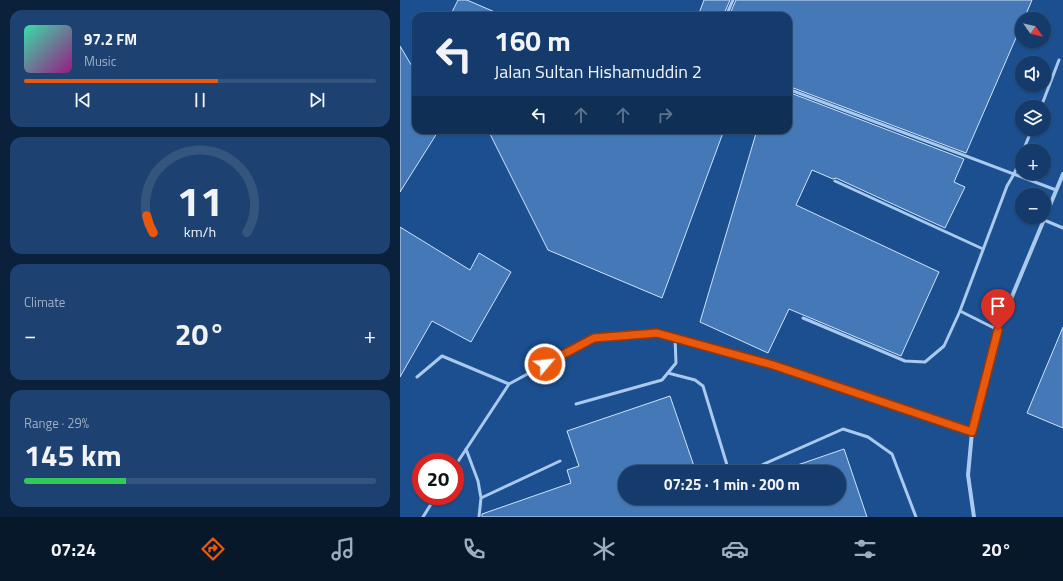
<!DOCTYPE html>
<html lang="en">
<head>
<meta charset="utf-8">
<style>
	:root { --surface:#143b6b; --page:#1d4271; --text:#f1f3f6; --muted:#9dadc1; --line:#33557e; --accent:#ea580c }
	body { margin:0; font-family:"Titillium Web",sans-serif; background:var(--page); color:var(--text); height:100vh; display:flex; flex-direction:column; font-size:15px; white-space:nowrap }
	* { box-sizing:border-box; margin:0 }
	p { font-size:13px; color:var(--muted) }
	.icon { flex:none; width:22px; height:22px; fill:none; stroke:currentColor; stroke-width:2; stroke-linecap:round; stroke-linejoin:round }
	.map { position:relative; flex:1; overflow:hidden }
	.details { display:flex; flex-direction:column; gap:10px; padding:10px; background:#0b203b; width:400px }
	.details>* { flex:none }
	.banner { position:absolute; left:12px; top:12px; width:380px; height:122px; border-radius:12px; box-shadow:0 1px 3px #0004,0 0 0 1px var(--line); background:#143b6b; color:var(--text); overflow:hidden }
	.needle { width:26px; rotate:124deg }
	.buttons { position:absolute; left:615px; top:12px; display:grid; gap:8px }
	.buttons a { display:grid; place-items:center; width:36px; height:36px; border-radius:50%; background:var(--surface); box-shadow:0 1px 3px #0004,0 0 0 1px var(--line); font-size:20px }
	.speed { position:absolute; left:12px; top:453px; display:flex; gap:8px; font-size:20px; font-weight:700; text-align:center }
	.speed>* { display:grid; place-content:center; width:52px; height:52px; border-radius:50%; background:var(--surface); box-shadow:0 1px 3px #0004,0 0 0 1px var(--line); line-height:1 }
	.speed .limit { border:6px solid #d22; background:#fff; color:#111 }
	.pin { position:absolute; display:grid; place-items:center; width:34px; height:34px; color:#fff; margin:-41px -17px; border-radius:50% 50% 50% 0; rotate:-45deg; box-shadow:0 0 4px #0007 }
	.pin .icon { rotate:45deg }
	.me { position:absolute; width:44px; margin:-22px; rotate:62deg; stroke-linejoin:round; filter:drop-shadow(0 0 3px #0008) }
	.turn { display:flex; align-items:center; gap:14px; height:84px; padding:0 16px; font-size:18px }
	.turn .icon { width:52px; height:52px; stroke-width:2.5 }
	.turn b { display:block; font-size:28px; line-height:34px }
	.lanes { display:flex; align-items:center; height:38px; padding:0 16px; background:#0003; justify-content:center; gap:20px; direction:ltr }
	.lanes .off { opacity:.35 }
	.big { font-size:30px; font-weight:700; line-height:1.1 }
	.details .widget { flex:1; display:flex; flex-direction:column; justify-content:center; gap:6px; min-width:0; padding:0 14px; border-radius:12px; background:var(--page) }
	.details .dial { align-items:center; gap:0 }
	.dial svg { height:104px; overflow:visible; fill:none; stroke:var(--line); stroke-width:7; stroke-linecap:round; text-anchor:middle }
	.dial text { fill:var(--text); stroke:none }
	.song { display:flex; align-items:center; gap:12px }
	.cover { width:48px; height:48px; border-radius:6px; background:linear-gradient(135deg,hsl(160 70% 55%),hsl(310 70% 35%)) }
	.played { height:4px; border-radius:2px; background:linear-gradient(90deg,var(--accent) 55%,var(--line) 55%) }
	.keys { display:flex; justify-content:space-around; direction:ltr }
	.heat { display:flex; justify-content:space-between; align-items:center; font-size:22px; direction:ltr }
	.charge { height:6px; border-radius:3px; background:linear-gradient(90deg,#34c759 29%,var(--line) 0) }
	.trip { position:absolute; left:218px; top:465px; width:228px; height:40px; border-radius:20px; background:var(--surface); box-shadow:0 1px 3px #0004,0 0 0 1px var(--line); font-weight:700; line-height:40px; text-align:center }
	.tab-bar { display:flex; height:64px; justify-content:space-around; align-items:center; background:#08182b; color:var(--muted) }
	.tab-bar .icon { width:28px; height:28px }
	.tab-bar .on { color:var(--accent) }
	.tab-bar b { font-size:18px; color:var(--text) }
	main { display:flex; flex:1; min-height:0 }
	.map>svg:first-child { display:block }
	.building { fill:#4478b7; stroke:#cfe3fa }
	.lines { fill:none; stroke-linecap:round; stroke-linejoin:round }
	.lane { stroke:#a9c9ee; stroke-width:3 }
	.street { stroke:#a9c9ee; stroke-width:4 }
	.route-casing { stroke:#983908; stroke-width:10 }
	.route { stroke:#ea580c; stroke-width:7 }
</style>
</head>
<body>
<main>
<section class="details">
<div class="widget">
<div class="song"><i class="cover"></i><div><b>97.2 FM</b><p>Music</p></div></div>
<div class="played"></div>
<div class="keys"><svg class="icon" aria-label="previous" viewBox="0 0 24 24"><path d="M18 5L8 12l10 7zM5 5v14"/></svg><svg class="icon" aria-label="pause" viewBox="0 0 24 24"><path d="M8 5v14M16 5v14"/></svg><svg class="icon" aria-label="next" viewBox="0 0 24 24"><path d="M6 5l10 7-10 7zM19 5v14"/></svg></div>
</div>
<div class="widget dial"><svg viewBox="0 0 100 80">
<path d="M14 69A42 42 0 1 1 86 69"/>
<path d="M14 69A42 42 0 0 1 9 56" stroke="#ea580c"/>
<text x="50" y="56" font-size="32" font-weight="700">11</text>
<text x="50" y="72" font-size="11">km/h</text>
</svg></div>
<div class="widget"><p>Climate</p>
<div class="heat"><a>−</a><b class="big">20°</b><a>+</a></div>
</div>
<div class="widget"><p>Range · 29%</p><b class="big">145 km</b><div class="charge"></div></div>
</section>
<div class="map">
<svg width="663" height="517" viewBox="0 0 663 517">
	<rect width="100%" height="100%" fill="#1b4f8f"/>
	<!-- building -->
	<path class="building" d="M58 0H67L104 16H50Z
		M304 0H330L323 16H298Z
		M336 0H632L624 19H622V24L566 153 388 86V16H329Z
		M0 46 16 73V130H39L0 192Z
		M388 92 564 159 554 182 565 187 545 228 436 178 433 179 412 170 396 205 539 272 501 356 389 309 368 353 300 322 357 130H388Z
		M88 130H324L262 298 148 250Z
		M0 227 70 270 79 253 111 272 71 342 32 321 0 377Z
		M663 327V428L627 413Z
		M270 396 296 472H225V498H439V472H377L444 449 467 517H82V514L171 483 167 470 179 466 167 431Z"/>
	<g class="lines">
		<!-- lane -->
		<path class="lane" d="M326 16 333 0
			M388 89 656 190
			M641 107 659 60
			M623 151 632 129
			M435 181 583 249
			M644 220 663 228
			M403 318 505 361 525 362 544 346 560 311
			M598 330 560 311 607 186 614 174 622 155
			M268 373 295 380 303 386 327 465 331 471 333 472
			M17 377 42 356 109 384
			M176 404 262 380 276 363 275 337
			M66 449 78 481 81 498 79 517
			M55 466 109 384 194 338 257 333 373 365 572 432
			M346 472 443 429 468 437 492 454 516 517
			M81 498 160 461
			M23 517 36 496"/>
		<!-- street -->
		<path class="street" d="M574 517 568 475 572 432 598 330 663 174"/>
	</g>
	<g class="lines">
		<!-- route casing -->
		<g class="route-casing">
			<path id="route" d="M145 364 194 338 257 333 373 365 572 432 598 330"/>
		</g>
		<!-- route -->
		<use href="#route" class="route"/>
	</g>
</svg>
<div class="buttons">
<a><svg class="needle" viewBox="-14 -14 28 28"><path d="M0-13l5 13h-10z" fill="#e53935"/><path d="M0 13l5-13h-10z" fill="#9dadc1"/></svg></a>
<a><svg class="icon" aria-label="sound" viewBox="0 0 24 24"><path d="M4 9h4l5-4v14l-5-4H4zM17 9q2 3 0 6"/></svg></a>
<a><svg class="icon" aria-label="layers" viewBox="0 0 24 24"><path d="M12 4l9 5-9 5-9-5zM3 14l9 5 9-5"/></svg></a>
<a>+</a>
<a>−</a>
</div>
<div class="speed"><div class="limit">20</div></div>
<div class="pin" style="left:598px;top:330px;background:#d93025"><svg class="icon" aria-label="arrive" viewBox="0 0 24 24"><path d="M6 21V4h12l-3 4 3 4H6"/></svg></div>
<svg class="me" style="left:145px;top:364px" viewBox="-20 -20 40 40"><circle r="17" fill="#ea580c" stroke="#fff" stroke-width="3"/><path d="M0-11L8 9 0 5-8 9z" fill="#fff"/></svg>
<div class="trip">07:25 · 1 min · 200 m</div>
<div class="banner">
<div class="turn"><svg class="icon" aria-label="left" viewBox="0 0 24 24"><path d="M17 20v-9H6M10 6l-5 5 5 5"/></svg><div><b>160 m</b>Jalan Sultan Hishamuddin 2</div></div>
<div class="lanes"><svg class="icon" aria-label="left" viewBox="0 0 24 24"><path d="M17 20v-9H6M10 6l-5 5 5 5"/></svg><svg class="icon off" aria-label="ahead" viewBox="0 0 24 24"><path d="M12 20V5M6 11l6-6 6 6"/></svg><svg class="icon off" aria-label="ahead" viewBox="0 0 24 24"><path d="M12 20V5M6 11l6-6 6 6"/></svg><svg class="icon off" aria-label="right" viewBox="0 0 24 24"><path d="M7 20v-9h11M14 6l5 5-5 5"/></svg></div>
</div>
</div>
</main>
<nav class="tab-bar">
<b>07:24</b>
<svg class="icon on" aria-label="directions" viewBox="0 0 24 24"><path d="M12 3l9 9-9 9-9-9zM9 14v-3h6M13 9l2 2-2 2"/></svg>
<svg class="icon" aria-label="music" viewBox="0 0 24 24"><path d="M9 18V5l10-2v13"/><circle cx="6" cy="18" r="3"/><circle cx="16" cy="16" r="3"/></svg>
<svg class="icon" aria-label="phone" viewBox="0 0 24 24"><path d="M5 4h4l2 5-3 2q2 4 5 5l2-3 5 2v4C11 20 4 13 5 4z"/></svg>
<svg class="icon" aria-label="climate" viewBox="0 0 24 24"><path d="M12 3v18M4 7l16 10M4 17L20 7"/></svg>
<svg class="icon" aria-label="car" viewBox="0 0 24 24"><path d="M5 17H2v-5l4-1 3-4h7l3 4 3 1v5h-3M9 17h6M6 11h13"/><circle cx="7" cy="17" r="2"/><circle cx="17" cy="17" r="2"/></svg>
<svg class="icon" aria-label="filters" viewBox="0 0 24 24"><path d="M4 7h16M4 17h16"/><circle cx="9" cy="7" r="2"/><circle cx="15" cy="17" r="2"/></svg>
<b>20°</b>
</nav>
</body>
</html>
